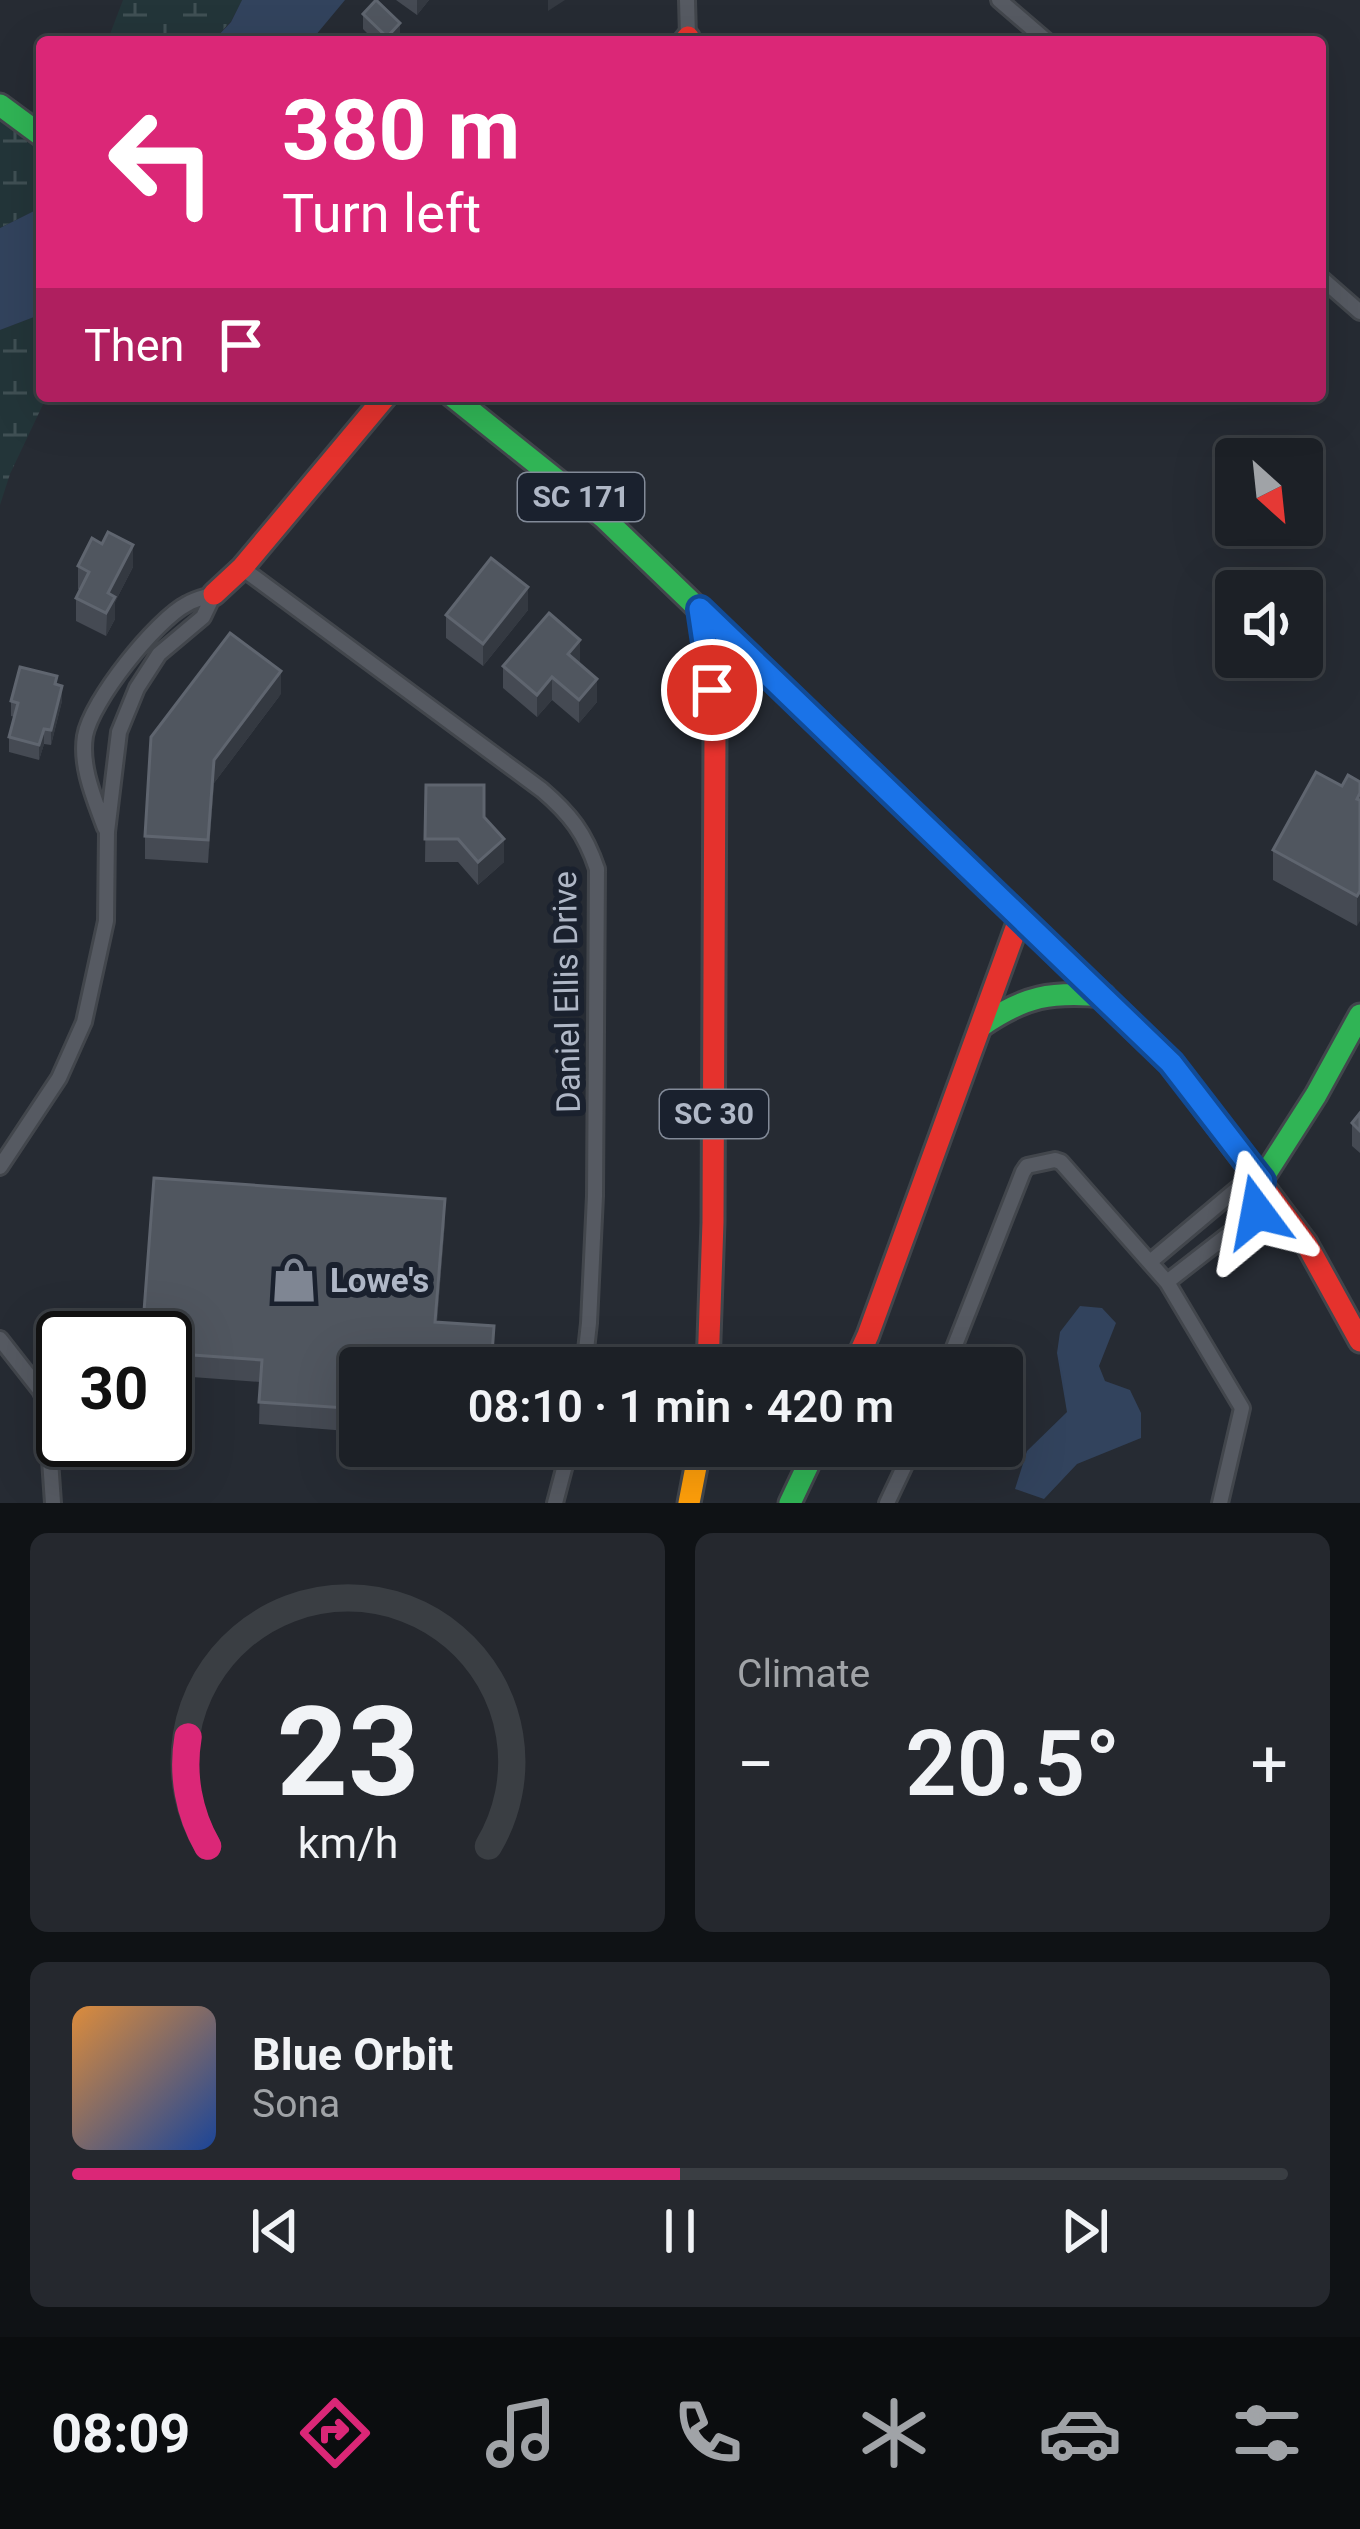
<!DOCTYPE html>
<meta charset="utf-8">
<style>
body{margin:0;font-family:Roboto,sans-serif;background:#25282e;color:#f1f3f6;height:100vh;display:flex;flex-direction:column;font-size:45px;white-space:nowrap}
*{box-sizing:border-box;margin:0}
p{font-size:39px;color:#a0a3a7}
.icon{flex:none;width:66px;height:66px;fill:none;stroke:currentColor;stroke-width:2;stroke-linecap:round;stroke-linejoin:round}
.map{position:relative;height:1503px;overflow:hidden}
.panel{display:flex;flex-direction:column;gap:30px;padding:30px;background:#0f1215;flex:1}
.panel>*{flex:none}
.top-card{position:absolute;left:36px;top:36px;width:1290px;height:366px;border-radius:12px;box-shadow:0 12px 48px #0002,0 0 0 3px #3a3e43;background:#db2777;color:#fff;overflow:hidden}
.needle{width:78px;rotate:153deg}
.buttons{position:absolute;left:1215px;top:438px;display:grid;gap:24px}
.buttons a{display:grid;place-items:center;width:108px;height:108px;border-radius:12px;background:#1c2026;box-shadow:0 12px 48px #0002,0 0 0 3px #3a3e43;font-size:60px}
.speed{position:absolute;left:36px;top:1311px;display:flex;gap:24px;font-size:60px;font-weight:700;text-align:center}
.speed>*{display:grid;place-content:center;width:156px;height:156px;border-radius:50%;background:#1c2026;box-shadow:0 12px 48px #0002,0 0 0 3px #3a3e43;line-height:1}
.speed .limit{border:6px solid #111;border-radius:18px;background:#fff;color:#111}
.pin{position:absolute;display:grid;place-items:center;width:102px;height:102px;color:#fff;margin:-51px;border:6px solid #fff;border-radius:50%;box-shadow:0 3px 12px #0007}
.me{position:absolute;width:132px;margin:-66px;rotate:347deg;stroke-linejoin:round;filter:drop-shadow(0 0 9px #0008)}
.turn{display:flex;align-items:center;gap:42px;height:252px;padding:0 48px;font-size:54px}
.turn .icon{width:156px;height:156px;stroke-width:2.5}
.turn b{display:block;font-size:84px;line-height:102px}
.then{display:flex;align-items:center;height:114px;padding:0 48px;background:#0003;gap:24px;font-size:45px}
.big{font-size:90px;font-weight:600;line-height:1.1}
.panel .tile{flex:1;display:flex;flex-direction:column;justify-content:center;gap:18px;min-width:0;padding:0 42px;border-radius:18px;background:#25282e}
.panel .dial{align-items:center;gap:0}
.dial svg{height:312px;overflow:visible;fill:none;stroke:#3a3e43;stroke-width:7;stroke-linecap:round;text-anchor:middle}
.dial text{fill:#f1f3f6;stroke:none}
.song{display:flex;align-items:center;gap:36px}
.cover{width:144px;height:144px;border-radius:18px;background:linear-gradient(135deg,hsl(30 70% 55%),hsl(220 70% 35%))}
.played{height:12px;border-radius:6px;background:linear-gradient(90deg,#db2777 50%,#3a3e43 50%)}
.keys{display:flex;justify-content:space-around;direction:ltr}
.heat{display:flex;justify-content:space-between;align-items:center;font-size:66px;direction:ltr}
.panel .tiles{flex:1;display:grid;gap:30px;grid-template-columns:1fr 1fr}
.tile:last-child{grid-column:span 2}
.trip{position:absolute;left:339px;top:1347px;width:684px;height:120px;border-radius:12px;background:#1c2026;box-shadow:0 12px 48px #0002,0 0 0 3px #3a3e43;font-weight:600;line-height:120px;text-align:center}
.dock{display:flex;height:192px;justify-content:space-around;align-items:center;background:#0b0d0f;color:#a0a3a7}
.dock .icon{width:84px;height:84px}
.dock .active{color:#db2777}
.dock b{font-size:54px;color:#f1f3f6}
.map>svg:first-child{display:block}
.wetland{fill:url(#wetland-marsh)}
.water{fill:#32435d}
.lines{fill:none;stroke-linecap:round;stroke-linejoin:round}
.street-casing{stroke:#42464c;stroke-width:20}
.fast-casing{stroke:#42464c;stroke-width:27}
.slow-casing{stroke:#42464c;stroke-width:27}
.jam-casing{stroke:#42464c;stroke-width:27}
.street{stroke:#565a62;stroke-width:14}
.fast{stroke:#30b455;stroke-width:21}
.slow{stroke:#ff9f0a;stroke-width:21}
.jam{stroke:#e5322d;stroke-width:21}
.wall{fill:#454a53}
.shaded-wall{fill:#343941}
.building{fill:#50565f;stroke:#5f656f;stroke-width:3}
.route-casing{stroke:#114b97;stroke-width:30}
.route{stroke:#1a73e8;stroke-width:21}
.labels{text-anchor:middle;stroke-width:12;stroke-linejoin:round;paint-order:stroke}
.shield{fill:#1a212e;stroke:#828a98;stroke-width:3}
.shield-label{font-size:30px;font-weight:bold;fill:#afb7c6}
.street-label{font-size:33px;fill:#afb7c6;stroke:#1a212e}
.poi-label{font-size:33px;font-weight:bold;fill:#afb7c6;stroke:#1a212e;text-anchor:start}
</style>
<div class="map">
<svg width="1360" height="1503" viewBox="0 0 1360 1503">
<defs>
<pattern id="wetland-marsh" width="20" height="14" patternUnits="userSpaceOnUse" patternTransform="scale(3)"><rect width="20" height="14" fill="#233539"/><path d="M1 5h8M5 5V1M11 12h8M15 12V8" fill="none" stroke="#405054"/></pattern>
</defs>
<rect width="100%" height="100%" fill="#262b33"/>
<path class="wetland" d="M123,0h119l-11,21 -19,21h-105z
M42,102v105l-42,21v-124l21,17z
M42,314v82h5l-37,78 -10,31v-175z"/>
<path class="water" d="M242,0h103l-35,42h-98l19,-20z
M42,207v107l-42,16v-102z
M1080,1306l22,2 14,15 -17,43 6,15 25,9 11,23v25l-64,26 -33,35 -29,-10 12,-38 40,-39 -10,-59 3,-21z"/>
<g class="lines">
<g class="street-casing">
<path id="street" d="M687,0l1,37
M999,0l49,42
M1320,277l40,35
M242,568l300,222c28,24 43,43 55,79l-2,327 -6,127 -5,45
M105,828c-10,-28 -25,-61 -20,-92 6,-35 71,-116 102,-132 8,-5 18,-7 27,-10
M0,1167l59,-89 25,-56 22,-101 1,-89 12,-100 18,-44 22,-34 44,-37 11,-23
M1150,1262l88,-74 23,-7 -4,31 -90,70
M0,1339l40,51 6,12 7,101
M946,1368l77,-196 4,-6 28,-6 6,2 106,120 75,126 -22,95
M555,1503l15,-57
M887,1503l27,-57"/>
</g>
<g class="fast-casing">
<path id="fast" d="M0,105l42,31
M452,396l151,121 568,546 22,30
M981,1026c44,-30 70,-35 123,-30
M1261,1181l55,-86 44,-80
M790,1503l27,-57"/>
</g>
<g class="slow-casing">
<path id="slow" d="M718,731l14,-37 34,-22
M689,1503l11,-57"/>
</g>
<g class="jam-casing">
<path id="jam" d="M684,42l4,-5
M214,594l28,-26 144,-172
M700,609l15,122 -2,491 -5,146
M1193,1093l113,150 54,98
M853,1368l15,-33 152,-418"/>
</g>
<use href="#street" class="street"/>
<use href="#fast" class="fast"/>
<use href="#slow" class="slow"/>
<use href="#jam" class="jam"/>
</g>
<path class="wall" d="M396,0h33l-12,15z
M363,14l37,25 -3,3h-21l-13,-13z
M78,566l55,1 -18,35v17l-9,17 -30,-15v-23l4,-8 -2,-1z
M528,610l-45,56 -37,-28v-23z
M580,663l17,39 -18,21 -27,-23 -15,17 -34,-29v-22z
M57,685l5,16 -11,44 -7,-1 -5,16 -30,-8v-15l6,-20 -4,-1v-15z
M281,694l-67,89 -6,80 -63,-4v-23z
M1360,782l-3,144 -84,-46v-30l69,-64z
M426,785l58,32 20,45 -26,23 -20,-23h-33z
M1360,1113v40l-8,-7v-23z
M445,1221l-8,101 57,27 -1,19h-133v64l-101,-8 1,-42 -95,-7v-37z"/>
<path class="shaded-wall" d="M417,0h12l-12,15z
M548,0h17l-17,11z
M400,23v16l-3,3h-10v-5z
M133,545v22l-18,35v17l-9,17 2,-43z
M528,587v23l-45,56v-22z
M580,640v23l-12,14v-23z
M281,671v23l-67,89 -6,80 6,-103z
M552,677v23l-15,17v-22z
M597,679v23l-18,21v-23z
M62,686v15l-11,44v-15z
M44,729v15l-5,16v-15z
M504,839v23l-26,23v-23z
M1360,891v30l-3,5v-30z
M445,1199v22l-10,124v-23z"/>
<path class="building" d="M376,0l24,23 -13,14 -24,-23z
M108,532l25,13 -25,48 7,4 -9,16 -30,-15 13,-26 -11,-6 14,-28 10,6z
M491,558l37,29 -45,57 -37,-29z
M549,613l31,27 -12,14 29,25 -18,21 -27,-23 -15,18 -34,-29z
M230,633l51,38 -67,89 -6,80 -63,-4 6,-99z
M20,667l37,9 -2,8 7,2 -11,44 -7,-1 -5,16 -30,-8 9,-34 -7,-2z
M1316,772l26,14 6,-11 12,7v11l-3,6 3,1v91l-3,5 -84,-46z
M426,785h58v32l20,22 -26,23 -20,-23h-33z
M1360,1113v18l-8,-8z
M154,1178l291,21 -10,123 59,4 -3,42h-131v41l-101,-7 3,-42 -97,-7v-15h-23z"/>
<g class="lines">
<g class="route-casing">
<path id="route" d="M712,690l-12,-81 471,454 91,118 -5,31"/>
</g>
<use href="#route" class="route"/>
</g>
<defs>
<g id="shop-bare" transform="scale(3.6)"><path d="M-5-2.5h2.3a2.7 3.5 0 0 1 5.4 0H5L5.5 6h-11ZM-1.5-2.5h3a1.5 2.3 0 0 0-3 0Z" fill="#7f8693" stroke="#1a212e" stroke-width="2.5" paint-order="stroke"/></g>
</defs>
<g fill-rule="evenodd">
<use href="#shop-bare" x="294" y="1280"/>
</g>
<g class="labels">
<g class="shield">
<rect x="518" y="473" width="126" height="48" rx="9"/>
<rect x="660" y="1090" width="108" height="48" rx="9"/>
</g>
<g class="shield-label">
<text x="581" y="507">SC 171</text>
<text x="714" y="1124">SC 30</text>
</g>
<g class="street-label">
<text transform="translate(566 992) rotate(-91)" y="12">Daniel Ellis Drive</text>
</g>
<g class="poi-label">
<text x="330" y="1292">Lowe's</text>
</g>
</g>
</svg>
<div class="buttons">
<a><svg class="needle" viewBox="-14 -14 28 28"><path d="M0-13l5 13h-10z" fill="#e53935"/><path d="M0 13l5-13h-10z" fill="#a0a3a7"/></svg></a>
<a><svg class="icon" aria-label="sound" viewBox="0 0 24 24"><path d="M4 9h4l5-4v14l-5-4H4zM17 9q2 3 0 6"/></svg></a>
</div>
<div class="speed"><div class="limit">30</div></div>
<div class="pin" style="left:712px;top:690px;background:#d93025"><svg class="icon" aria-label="arrive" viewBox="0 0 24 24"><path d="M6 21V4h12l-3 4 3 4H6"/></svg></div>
<svg class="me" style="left:1257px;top:1212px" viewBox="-20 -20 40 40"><path d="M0-17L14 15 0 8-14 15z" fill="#1a73e8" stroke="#fff" stroke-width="4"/></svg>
<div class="trip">08:10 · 1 min · 420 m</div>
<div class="top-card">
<div class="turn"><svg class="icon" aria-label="left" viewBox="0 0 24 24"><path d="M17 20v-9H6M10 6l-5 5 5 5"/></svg><div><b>380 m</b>Turn left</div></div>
<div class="then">Then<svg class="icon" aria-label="arrive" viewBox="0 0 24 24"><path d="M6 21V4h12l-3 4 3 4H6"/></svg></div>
</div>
</div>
<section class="panel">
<div class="tiles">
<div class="tile dial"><svg viewBox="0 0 100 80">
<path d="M14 69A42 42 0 1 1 86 69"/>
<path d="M14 69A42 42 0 0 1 9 41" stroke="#db2777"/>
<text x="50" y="56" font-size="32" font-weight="700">23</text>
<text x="50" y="72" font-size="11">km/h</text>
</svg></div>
<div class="tile"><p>Climate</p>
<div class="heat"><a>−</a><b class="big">20.5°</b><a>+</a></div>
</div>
<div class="tile">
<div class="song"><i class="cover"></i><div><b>Blue Orbit</b><p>Sona</p></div></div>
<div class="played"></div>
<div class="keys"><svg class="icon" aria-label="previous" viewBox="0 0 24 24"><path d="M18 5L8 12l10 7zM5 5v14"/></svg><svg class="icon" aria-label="pause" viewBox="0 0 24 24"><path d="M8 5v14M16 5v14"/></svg><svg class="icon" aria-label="next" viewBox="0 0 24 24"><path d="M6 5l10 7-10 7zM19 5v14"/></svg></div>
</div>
</div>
</section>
<nav class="dock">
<b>08:09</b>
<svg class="icon active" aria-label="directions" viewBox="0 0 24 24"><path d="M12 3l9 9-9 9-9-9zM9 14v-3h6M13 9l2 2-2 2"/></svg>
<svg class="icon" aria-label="music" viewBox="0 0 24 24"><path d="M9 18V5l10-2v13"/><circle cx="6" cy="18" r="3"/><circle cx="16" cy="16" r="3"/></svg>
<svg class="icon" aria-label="phone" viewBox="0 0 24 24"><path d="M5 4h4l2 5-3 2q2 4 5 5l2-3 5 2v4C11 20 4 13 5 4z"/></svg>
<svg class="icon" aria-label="climate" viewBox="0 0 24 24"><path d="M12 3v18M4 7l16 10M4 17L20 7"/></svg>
<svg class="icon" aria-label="car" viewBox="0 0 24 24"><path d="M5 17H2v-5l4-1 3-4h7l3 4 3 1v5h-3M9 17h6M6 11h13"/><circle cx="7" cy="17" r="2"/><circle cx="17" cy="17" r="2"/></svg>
<svg class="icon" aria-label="filters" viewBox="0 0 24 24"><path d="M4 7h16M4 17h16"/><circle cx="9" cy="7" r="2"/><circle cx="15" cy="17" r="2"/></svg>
</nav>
